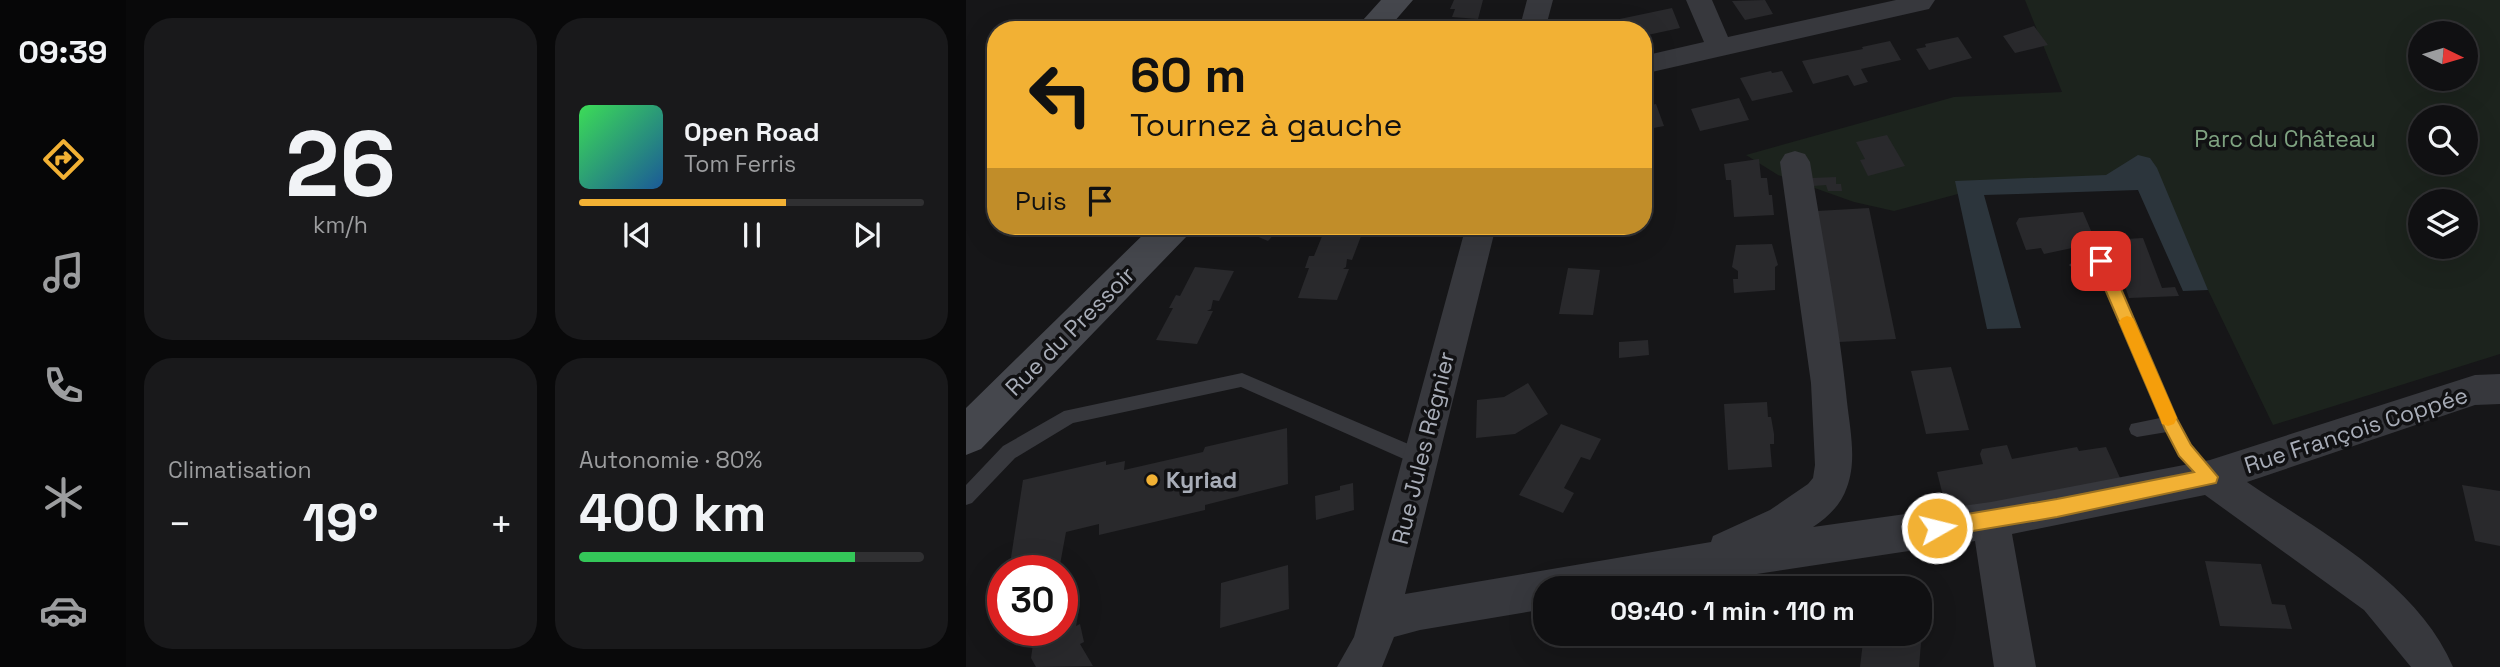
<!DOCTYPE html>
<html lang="fr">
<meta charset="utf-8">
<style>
body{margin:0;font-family:"Space Grotesk",sans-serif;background:#19191b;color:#f1f3f6;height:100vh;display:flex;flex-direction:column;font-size:26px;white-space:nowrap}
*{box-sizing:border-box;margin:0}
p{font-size:23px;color:#9c9d9f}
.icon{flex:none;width:38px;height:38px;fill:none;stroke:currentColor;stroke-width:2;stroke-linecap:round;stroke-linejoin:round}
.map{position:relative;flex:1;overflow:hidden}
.sheet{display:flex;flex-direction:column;gap:18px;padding:18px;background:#09090a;width:840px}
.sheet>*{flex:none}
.top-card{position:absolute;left:21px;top:21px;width:665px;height:214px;border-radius:28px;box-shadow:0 7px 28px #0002,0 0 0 2px #303032;background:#f2b134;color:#111;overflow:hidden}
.needle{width:46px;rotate:95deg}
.tools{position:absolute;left:1442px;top:21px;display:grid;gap:14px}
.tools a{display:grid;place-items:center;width:70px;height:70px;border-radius:50%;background:#101012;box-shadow:0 7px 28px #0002,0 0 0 2px #303032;font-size:35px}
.speed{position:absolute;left:21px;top:555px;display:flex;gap:14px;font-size:35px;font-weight:700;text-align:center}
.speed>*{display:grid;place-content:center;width:91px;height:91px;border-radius:50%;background:#101012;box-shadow:0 7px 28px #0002,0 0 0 2px #303032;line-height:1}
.speed .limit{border:10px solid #d22;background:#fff;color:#111}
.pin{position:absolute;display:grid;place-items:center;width:60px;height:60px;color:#fff;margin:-30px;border-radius:14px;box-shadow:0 4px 10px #0006}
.me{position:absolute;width:77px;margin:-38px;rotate:82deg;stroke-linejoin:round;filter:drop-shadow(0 0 5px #0008)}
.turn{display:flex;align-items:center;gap:24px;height:147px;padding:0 28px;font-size:32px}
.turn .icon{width:91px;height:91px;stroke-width:2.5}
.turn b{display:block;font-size:49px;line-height:60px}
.then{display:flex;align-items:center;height:66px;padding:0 28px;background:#0003;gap:14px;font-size:26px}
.big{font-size:52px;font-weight:800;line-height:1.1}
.sheet .card{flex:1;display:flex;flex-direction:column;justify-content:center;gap:10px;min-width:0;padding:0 24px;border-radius:28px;background:#19191b}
.sheet .dial{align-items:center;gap:0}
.dial b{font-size:91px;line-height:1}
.song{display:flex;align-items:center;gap:21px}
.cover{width:84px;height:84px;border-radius:10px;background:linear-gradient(135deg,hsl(130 70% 55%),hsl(210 70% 35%))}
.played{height:7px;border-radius:4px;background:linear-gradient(90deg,#f2b134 60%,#303032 60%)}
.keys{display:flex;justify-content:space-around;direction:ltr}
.heat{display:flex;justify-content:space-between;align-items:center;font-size:38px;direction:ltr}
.charge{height:10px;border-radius:5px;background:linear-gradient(90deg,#34c759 80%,#303032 0)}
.sheet .tiles{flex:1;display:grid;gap:18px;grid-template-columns:repeat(2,1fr)}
.trip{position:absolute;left:567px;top:576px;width:399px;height:70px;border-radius:28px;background:#101012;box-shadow:0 7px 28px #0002,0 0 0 2px #303032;font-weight:800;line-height:70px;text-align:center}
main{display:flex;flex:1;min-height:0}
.menu{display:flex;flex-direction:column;width:126px;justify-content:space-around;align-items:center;background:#060607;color:#9c9d9f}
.menu .icon{width:49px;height:49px}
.menu .selected{color:#f2b134}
.menu b{font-size:32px;color:#f1f3f6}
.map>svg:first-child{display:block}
.green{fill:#1c231d;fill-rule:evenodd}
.water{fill:#2c353c}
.building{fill:#29292c}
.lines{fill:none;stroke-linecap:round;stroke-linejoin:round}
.lane{fill:#37383d;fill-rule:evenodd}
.street{fill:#37383d;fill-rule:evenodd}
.secondary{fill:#45474d;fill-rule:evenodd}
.route{fill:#f2b134;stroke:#9d7322;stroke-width:2}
.slow{fill:#f59e0b}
.poi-dot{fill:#f2b134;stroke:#111113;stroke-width:2.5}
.labels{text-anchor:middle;stroke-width:7;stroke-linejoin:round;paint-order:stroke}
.park-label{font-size:23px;fill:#7fa381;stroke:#111113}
.street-label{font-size:23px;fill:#a8adb8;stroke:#111113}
.poi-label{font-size:23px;font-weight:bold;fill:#a8adb8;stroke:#111113;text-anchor:start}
</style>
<main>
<nav class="menu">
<b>09:39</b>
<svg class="icon selected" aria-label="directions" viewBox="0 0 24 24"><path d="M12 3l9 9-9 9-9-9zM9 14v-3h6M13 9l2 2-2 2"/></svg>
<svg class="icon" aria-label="music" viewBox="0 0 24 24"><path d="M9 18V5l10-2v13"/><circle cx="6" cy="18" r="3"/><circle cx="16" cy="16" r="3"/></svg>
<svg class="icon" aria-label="phone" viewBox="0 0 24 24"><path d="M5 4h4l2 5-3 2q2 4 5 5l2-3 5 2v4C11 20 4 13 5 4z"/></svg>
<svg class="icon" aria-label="climate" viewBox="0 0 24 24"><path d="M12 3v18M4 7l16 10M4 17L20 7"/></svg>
<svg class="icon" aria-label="car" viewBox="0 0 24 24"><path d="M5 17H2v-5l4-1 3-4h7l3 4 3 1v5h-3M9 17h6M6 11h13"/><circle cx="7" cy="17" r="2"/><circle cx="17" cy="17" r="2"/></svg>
</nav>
<section class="sheet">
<div class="tiles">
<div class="card dial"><b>26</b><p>km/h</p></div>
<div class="card">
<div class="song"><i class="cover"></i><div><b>Open Road</b><p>Tom Ferris</p></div></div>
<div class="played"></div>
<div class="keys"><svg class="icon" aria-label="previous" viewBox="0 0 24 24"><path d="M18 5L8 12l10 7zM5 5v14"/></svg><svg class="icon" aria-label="pause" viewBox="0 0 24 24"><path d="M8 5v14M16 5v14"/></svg><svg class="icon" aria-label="next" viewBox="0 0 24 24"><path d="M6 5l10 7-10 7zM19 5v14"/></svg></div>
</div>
<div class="card"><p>Climatisation</p>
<div class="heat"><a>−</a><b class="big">19°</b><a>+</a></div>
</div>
<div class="card"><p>Autonomie · 80%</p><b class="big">400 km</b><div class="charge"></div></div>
</div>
</section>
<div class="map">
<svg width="1534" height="667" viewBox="0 0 1534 667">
<rect width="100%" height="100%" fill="#161618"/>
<path class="green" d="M1059,0h475v354l-227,71 -116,-241 -184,6 -79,21 -40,-9 -76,-27 -32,-20 208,-58 108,-5zM1454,33h46v46h-46zM1454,117h46v46h-46zM1454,201h46v46h-46z"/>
<path class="water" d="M1172,155l12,3 7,10 51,122 -25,1 -45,-101 -154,5 37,133 -34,1 -32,-148 151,-6z"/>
<path class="building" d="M488,0h29l-5,19 -26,-2 3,-8h-5z
M799,0l8,14 -28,6 -13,-19z
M706,8l8,20 -37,8v-6h-41l16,-5 -3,-5z
M1068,26l14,19 -33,8 -12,-17z
M992,37l14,21 -43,12 -13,-21 10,-2 -1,-3z
M924,41l11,19 -40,9 7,13 -14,4 -6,-11 -35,9 -11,-23 61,-12 -1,-2z
M805,71l1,2 10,-2 11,21 -41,9 -12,-23z
M773,98l10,22 -49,11 -9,-22z
M690,104l8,22 -21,4v-23z
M921,135l18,31 -37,10 -8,-16 5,-1 -9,-17z
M793,159l2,19h6l2,17h3l2,20 -40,2 -3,-37h-5l-2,-16z
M870,177v7h5l1,7h-14l-2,-6 -13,1 -1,-8z
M903,208l27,131 -57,3 -22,-131z
M1117,212l9,21h5l3,9 -56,12 -3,-6 -15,2 -10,-27 3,-5z
M273,226h43l-14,15 -31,-13z
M359,229l38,2 -11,29 -5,-1 -1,8 -3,2h6l-12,31 -39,-2 11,-30h-4l4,-12h5z
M1177,238l19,50 13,-1 4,9 -50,2 -20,-58z
M806,244l6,21 -3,2v23l-41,3 -1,-14h5v-8l-6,-4 4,-22z
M229,267l39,4 -15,30 -6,-1 -2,9 -4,2h6l-16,33 -41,-4 17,-32h-4l7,-13 4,1z
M602,268l32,2 -7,45 -34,-1z
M682,340l1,15 -30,3v-16z
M985,367l18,63 -43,4 -15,-63z
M562,383l20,31 -33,20 -39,4 1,-38 27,-3z
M801,402l1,15h3l3,17v10h-4l2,23 -44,3 -4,-66z
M595,424l40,15 -11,21 -9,-3 -17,31 10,5 -11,20 -44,-18z
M321,428l1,56 -83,21v5l-106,25v-11l-33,8 -7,38h-29l2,-10 -22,4 13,-84 83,-19v4l19,-4 -1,9 79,-18 2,-5z
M1041,445l5,14 65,-12 2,4 27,-4 15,33 -174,32 -10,-40 46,-8 -3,-10 2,-5z
M387,483l1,27 -38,10 -1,-24 25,-6v-4z
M1496,485l38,6v55l-25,-5z
M1239,561l56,3 11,40 13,1 7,24 -72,-3z
M322,565l1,44 -69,19 1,-45z
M114,604l-4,22 4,-2 4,18 -4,2 13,22 -57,1 -5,-9 4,-28h27v-22z
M898,634l57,9 -2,24h-59z"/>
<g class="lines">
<path class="lane" d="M1135,255l7,6 69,159 14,24 28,33 -3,6 -6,2c-20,-8 -34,-35 -43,-53l-30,5 -6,-3 -2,-5 2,-5 29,-6 -64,-150 -20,3 -7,-6 7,-6z
M276,373l185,79 3,6 -3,6 -6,2 -6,-2 -174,-77 -168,36 -58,35 -43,45 -6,2v-20l37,-39 61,-35z"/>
<path class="street" d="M561,0h26l-8,30h-26z
M720,0h26l16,37 168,-37h39l-6,9 -9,2 -277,63v-18l61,-14z
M829,151l10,3 5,8c13,80 29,159 37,240 3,27 10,59 0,85 -6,18 -19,30 -34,40l178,-25 219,-42 265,-85 25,-1v30l-25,1 -228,77c73,50 170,100 206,185h-42l-47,-57 -159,-115 -193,39 24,133h-42l-19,-126 -311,47h-119v21l-125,21 -26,7 -12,30h-45l17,-30 112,-411h30l-91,368 306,-52 2,-6 57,-26 38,-26 5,-6 2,-13 -4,-82 -31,-221 5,-8z"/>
<path class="secondary" d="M415,0h32l-26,30h-33z
M186,226h40l-5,10 -206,213 -15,6v-47z"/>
</g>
<path class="route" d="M1135,255l8,6 68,158 14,26 27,32 -2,6 -159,34 -120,20 -6,-3 -3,-6 3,-6 6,-3 120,-20 137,-27 -15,-16 -14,-27 -72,-168z"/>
<path class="slow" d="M1161,316l6,2 2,4 42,96 -3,6 -6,2 -6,-2 -2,-6 -41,-96 3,-4z"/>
<circle class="poi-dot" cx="186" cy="480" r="7"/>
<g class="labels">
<g class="park-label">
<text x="1319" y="147">Parc du Château</text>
</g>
<g class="street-label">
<text transform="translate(104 331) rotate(-45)" y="8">Rue du Pressoir</text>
<text transform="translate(1390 430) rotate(-18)" y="8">Rue François Coppée</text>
<text transform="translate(457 448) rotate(-76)" y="8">Rue Jules Régnier</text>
</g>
<g class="poi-label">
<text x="200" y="488">Kyriad</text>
</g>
</g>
</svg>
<div class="tools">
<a><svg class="needle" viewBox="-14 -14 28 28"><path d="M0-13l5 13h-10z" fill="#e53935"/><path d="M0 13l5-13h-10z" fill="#9c9d9f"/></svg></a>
<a><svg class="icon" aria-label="search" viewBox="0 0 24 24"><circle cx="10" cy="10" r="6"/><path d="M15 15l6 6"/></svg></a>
<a><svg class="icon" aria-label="layers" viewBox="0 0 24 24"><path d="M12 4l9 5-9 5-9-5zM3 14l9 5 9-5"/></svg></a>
</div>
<div class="speed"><div class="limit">30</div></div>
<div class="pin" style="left:1135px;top:261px;background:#d93025"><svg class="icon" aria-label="arrive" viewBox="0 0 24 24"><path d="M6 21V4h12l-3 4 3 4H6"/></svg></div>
<svg class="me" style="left:971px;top:528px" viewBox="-20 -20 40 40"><circle r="17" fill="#f2b134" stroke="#fff" stroke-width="3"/><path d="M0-11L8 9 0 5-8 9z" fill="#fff"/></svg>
<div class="trip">09:40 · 1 min · 110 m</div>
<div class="top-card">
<div class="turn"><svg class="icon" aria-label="left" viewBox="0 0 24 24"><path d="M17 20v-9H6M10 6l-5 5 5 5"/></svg><div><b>60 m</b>Tournez à gauche</div></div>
<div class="then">Puis<svg class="icon" aria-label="arrive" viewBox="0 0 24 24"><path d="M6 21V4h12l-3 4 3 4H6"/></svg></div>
</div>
</div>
</main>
